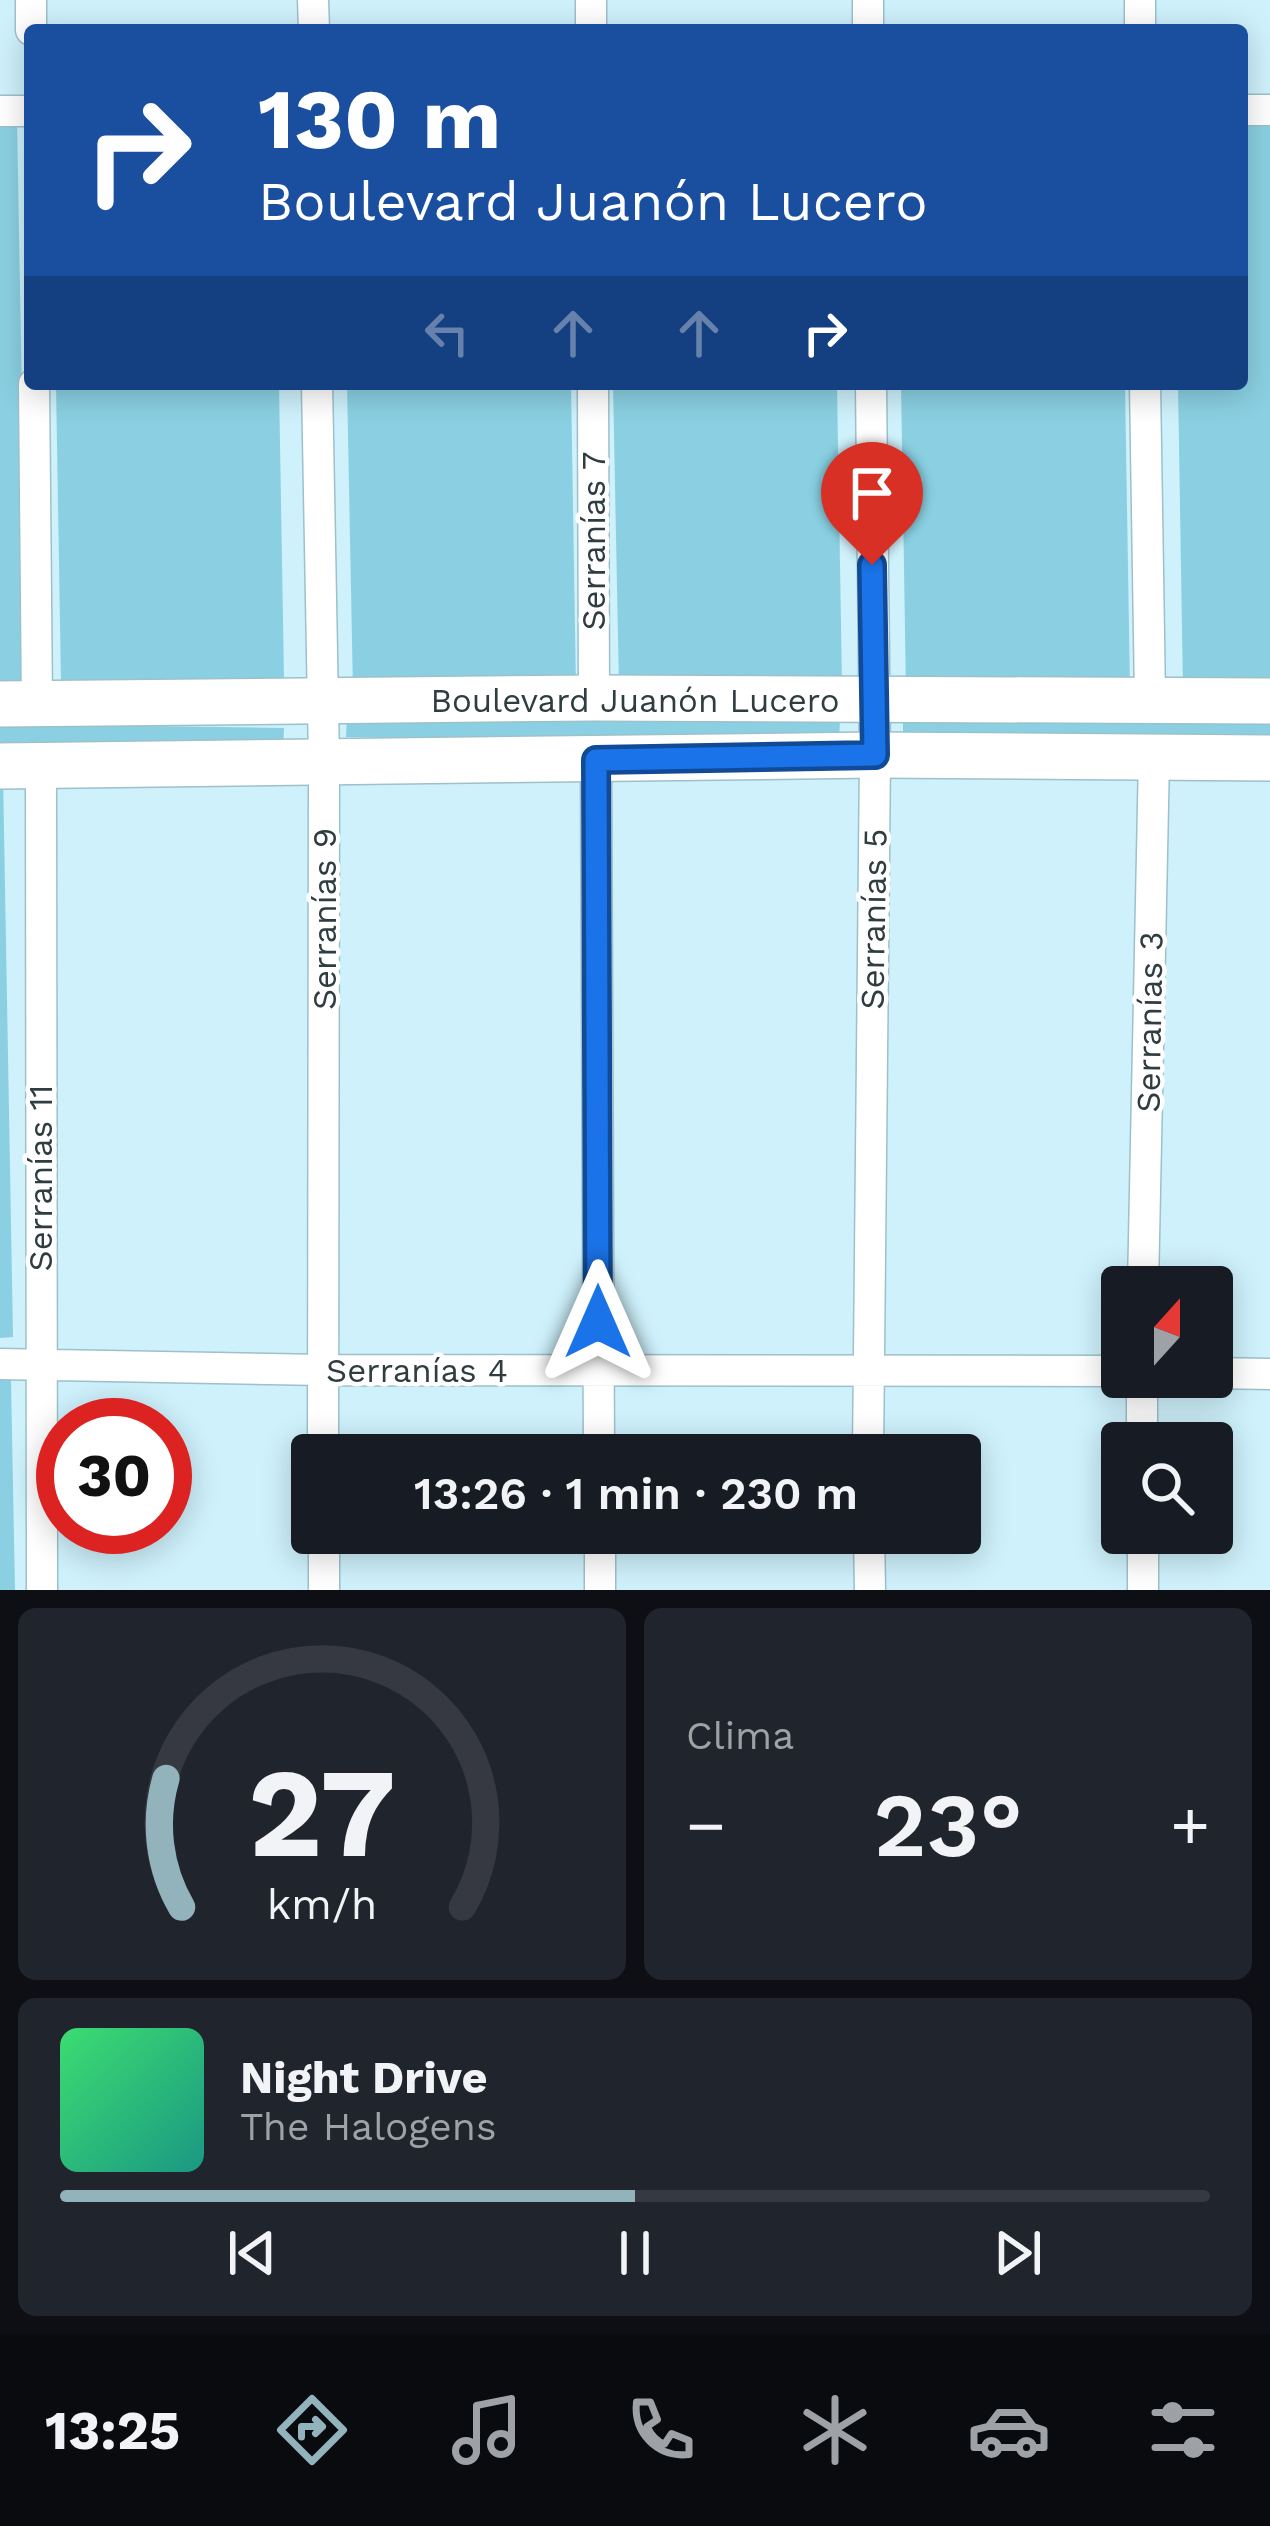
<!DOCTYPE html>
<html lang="es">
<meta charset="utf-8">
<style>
body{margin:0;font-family:"Work Sans",sans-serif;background:#20242c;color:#f1f3f6;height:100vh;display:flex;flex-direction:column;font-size:45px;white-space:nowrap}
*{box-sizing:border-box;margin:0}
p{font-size:39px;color:#9ea1a6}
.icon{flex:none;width:66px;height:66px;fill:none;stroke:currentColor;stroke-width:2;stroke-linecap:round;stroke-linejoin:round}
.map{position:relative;height:1590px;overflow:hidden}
.side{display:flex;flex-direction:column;gap:18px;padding:18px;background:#0d0f14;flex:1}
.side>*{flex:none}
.banner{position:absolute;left:24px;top:24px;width:1224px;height:366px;border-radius:12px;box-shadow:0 6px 30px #0003;background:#1a4fa0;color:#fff;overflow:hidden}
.needle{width:78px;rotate:21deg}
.buttons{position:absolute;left:1101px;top:1266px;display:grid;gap:24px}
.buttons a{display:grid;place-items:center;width:132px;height:132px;border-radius:12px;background:#171b24;box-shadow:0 6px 30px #0003;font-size:60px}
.speed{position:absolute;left:36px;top:1398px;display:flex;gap:24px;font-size:60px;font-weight:700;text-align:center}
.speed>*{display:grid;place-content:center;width:156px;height:156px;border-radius:50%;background:#171b24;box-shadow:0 6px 30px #0003;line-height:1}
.speed .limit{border:18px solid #d22;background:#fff;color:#111}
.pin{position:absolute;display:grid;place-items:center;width:102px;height:102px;color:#fff;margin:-123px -51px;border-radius:50% 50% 50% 0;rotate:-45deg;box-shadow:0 0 12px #0007}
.pin .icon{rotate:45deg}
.me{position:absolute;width:132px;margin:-66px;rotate:0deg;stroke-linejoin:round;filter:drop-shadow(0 0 9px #0008)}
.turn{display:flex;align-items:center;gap:42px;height:252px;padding:0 36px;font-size:54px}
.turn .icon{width:156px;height:156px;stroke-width:2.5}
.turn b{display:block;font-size:84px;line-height:102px}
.lanes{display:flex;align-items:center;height:114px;padding:0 36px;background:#0003;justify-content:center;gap:60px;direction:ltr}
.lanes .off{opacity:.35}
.big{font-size:90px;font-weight:600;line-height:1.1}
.side .card{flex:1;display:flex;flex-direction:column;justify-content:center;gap:18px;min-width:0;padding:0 42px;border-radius:18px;background:#20242c}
.side .dial{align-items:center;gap:0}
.dial svg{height:312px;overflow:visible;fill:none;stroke:#363941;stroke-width:7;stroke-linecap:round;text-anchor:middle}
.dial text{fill:#f1f3f6;stroke:none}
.song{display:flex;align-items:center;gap:36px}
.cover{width:144px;height:144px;border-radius:18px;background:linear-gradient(135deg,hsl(140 70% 55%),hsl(170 70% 35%))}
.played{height:12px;border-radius:6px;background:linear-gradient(90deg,#92b3bb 50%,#363941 50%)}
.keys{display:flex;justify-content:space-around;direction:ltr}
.heat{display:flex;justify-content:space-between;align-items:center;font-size:66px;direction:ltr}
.side .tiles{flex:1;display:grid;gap:18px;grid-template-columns:1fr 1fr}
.card:last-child{grid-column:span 2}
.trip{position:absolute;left:291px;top:1434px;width:690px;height:120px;border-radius:12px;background:#171b24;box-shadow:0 6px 30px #0003;font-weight:600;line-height:120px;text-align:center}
.dock{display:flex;height:192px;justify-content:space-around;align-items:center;background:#090b0e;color:#9ea1a6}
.dock .icon{width:84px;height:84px}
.dock .active{color:#92b3bb}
.dock b{font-size:54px;color:#f1f3f6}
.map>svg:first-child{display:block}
.green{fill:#8ad0e2}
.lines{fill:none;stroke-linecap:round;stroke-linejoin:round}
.minor-casing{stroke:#9dc0c9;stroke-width:33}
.secondary-casing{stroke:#9dc0c9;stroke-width:48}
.minor{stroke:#fff;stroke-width:30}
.secondary{stroke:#fff;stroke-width:45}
.route-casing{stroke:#114b97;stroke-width:30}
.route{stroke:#1a73e8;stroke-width:21}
.labels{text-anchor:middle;stroke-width:9;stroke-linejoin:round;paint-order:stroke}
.street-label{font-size:33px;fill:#2f3d41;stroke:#fff}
</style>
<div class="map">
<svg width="1270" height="1590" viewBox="0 0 1270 1590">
<rect width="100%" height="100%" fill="#cef1fb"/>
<path class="green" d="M0,118h17l10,564h-27z
M1270,124v565l-87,1 -5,-306h64v-259z
M56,384h223l5,296 -223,3z
M347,384h224l5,305 -223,3z
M613,384h224l5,301 -223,3z
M901,384h224l5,306 -224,2z
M347,715l493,5 -1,22 -493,-5z
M903,715l367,4v22l-367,-4z
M0,724l284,4 -1,21 -283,-3z
M0,774h3l10,563 -13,1z
M0,1380h11l4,210h-15z"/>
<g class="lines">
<g class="minor-casing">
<path id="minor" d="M31,0v30
M313,0l1,30
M591,0v30
M868,0v30
M1140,0v30
M1242,110h28
M0,111h30
M34,384l3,320
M317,384l7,377 -1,694
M593,384l1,314
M1145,384l5,314
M596,760l3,695
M41,767l1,823
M1143,1287l11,-530
M0,1364l323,6 799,1
M1212,1373l58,1
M1142,1377v66
M868,1455l7,-700 -4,-371
M324,1533v57
M600,1533v57
M869,1533l1,57
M1143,1533v57"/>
</g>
<g class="secondary-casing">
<path id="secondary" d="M0,704l594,-6 676,3
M0,766l875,-11 395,3"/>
</g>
<use href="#minor" class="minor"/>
<use href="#secondary" class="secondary"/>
</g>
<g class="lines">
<g class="route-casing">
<path id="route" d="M598,1322l-2,-562 279,-5 -3,-190"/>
</g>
<use href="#route" class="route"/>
</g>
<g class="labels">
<g class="street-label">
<text transform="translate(593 541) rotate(-90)" y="12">Serranías 7</text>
<text x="635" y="712">Boulevard Juanón Lucero</text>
<text transform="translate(324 919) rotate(-90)" y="12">Serranías 9</text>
<text transform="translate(873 919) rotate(-89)" y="12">Serranías 5</text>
<text transform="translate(1149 1022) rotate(-89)" y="12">Serranías 3</text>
<text transform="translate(40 1178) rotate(-90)" y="12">Serranías 11</text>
<text x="417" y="1382">Serranías 4</text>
</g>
</g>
</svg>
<div class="buttons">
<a><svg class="needle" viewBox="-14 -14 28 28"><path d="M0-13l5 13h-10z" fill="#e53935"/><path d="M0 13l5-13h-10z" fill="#9ea1a6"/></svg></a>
<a><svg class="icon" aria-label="search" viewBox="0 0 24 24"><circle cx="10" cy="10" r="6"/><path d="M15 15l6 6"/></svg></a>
</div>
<div class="speed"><div class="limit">30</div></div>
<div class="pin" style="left:872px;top:565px;background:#d93025"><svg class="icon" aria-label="arrive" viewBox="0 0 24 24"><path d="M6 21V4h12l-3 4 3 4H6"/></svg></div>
<svg class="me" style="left:598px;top:1322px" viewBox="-20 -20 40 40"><path d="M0-17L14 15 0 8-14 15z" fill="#1a73e8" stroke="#fff" stroke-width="4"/></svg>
<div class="trip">13:26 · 1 min · 230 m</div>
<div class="banner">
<div class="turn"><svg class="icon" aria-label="right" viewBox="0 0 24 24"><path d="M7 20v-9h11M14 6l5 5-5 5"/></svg><div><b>130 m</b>Boulevard Juanón Lucero</div></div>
<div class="lanes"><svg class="icon off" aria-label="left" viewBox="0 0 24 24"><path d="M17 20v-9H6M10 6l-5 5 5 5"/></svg><svg class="icon off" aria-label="ahead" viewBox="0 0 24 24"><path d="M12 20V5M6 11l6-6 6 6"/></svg><svg class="icon off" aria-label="ahead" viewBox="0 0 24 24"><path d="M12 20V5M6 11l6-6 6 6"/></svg><svg class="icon" aria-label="right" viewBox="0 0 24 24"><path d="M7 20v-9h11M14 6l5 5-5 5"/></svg></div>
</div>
</div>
<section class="side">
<div class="tiles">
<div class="card dial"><svg viewBox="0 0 100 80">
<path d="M14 69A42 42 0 1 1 86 69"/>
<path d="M14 69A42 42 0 0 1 10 36" stroke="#92b3bb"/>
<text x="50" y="56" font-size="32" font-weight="700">27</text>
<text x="50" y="72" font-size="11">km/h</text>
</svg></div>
<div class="card"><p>Clima</p>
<div class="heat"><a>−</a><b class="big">23°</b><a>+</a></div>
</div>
<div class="card">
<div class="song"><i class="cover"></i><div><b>Night Drive</b><p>The Halogens</p></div></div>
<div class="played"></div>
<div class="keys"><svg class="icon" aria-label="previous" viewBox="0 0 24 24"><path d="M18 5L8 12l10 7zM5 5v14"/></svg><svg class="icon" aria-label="pause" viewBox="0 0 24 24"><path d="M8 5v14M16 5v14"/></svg><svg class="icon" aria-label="next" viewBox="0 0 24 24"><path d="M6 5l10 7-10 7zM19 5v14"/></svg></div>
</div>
</div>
</section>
<nav class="dock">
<b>13:25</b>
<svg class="icon active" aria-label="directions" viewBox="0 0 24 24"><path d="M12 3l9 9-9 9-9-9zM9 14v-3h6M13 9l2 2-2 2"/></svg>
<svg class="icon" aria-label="music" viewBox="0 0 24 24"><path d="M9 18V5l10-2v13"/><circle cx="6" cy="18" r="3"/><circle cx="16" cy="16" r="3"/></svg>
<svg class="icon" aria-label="phone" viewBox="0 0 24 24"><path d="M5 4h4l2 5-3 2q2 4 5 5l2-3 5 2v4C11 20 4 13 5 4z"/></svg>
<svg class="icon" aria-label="climate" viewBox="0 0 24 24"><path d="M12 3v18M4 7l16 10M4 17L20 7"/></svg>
<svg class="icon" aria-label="car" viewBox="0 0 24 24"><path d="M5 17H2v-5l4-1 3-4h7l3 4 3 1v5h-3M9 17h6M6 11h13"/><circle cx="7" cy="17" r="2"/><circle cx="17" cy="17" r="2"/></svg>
<svg class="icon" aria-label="filters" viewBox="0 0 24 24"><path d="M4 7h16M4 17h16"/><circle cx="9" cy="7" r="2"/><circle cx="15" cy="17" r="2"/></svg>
</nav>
